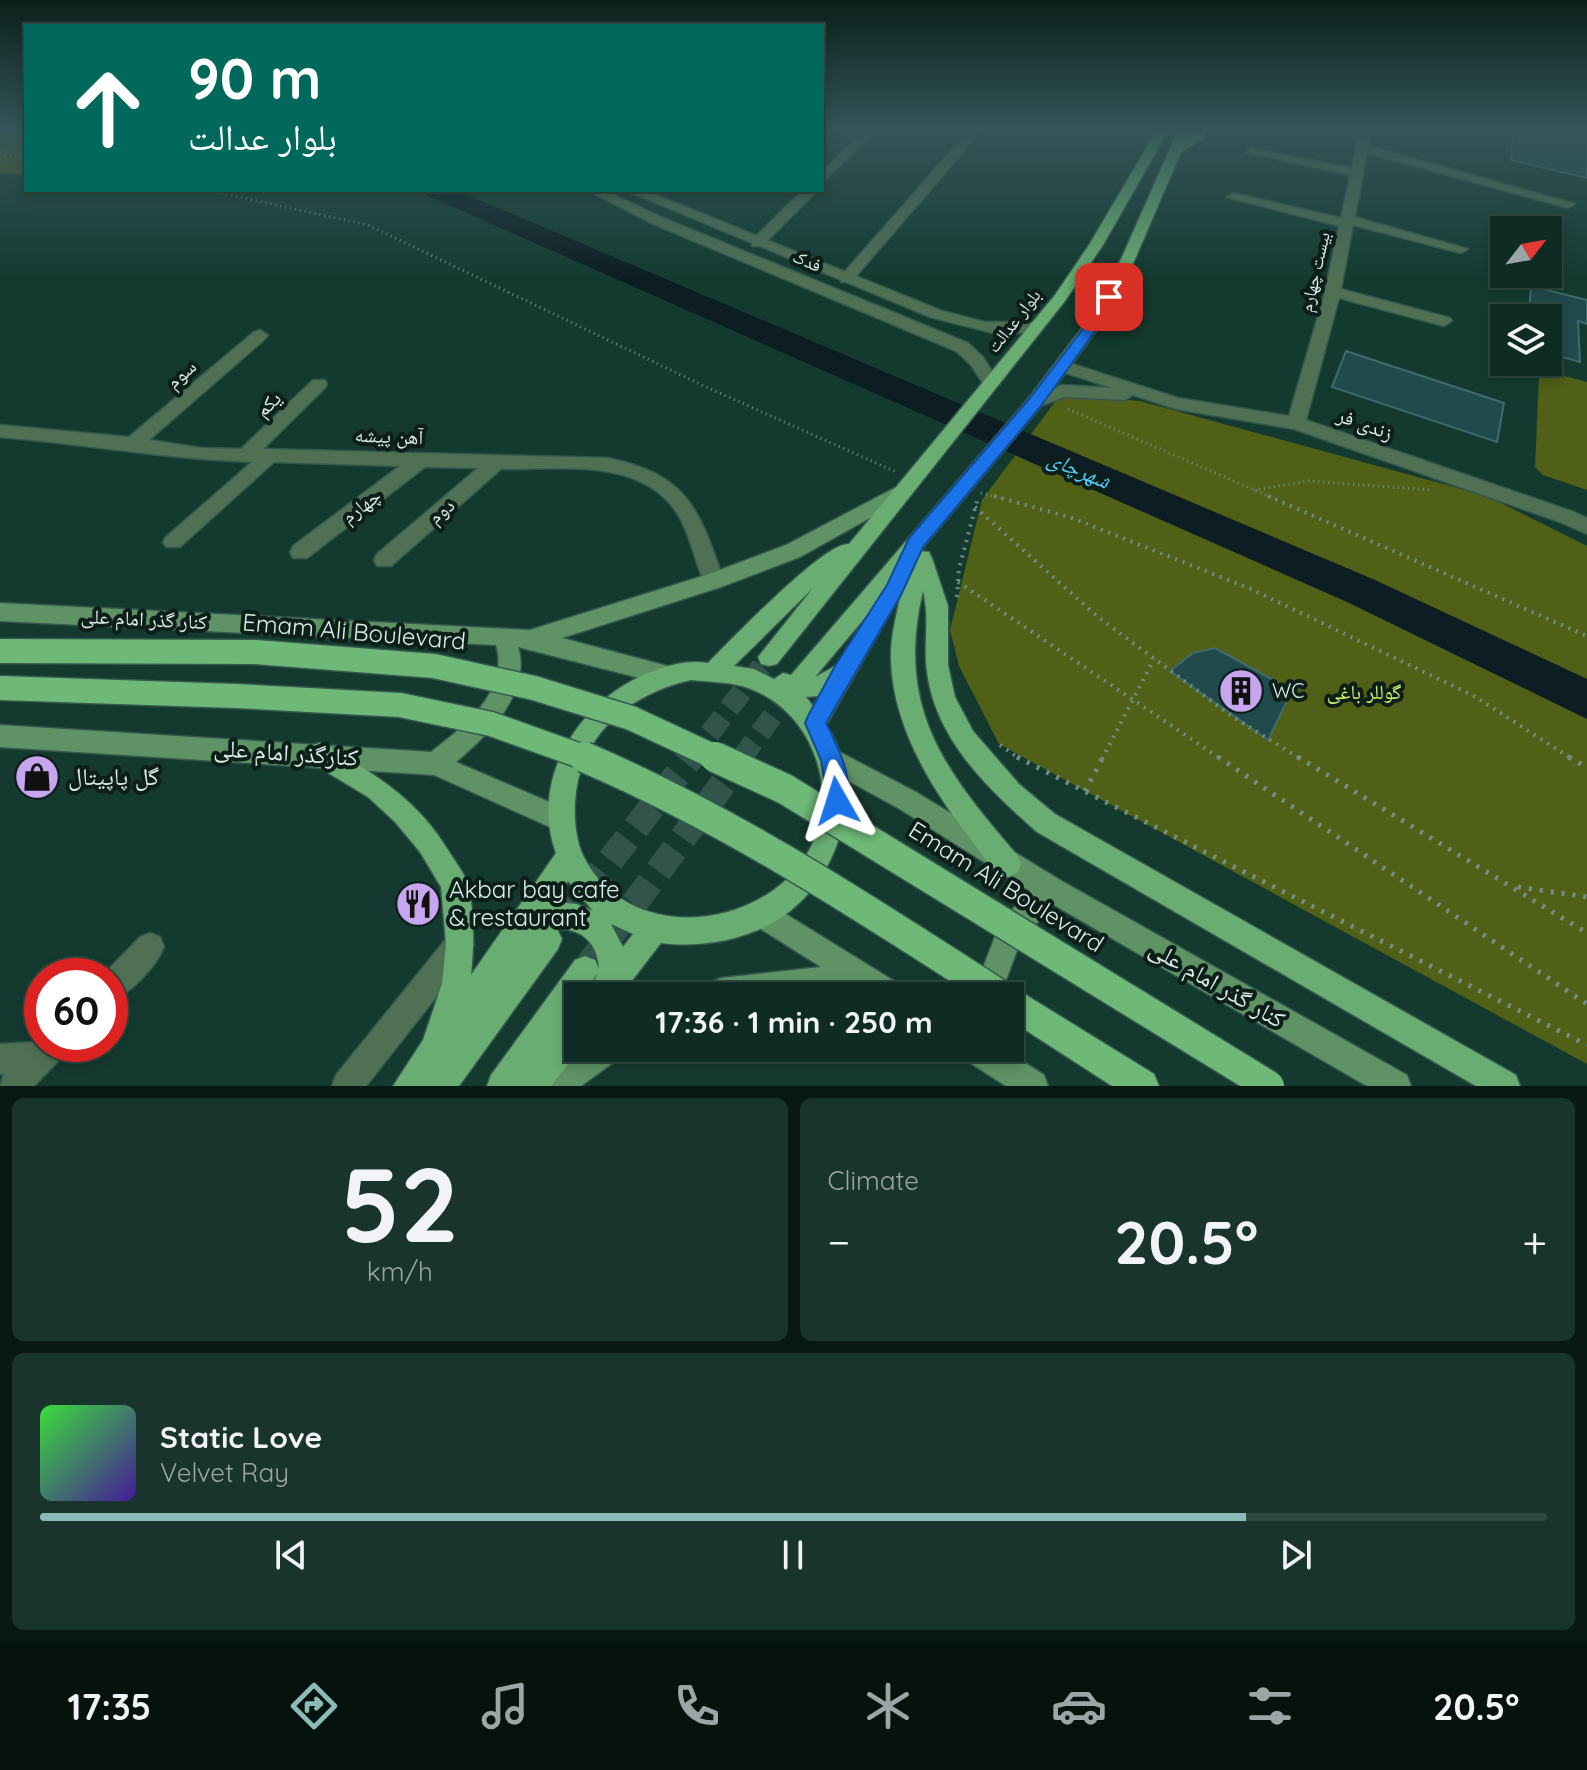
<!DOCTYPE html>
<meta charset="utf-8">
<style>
body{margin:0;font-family:Quicksand,"Noto Naskh Arabic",sans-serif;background:#18342c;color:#f1f3f6;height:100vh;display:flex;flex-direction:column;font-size:30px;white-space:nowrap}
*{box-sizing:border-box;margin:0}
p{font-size:26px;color:#9ba7a6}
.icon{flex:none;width:44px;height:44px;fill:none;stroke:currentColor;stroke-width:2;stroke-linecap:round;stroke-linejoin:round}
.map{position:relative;height:1086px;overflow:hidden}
.panel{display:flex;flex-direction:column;gap:12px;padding:12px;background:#081814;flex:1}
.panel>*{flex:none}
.top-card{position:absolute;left:24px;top:24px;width:800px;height:168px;border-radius:0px;box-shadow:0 4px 12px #0003,0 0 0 2px #2f4841;background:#00695c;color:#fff;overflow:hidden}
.needle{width:52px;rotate:59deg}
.tools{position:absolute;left:1490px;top:216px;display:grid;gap:16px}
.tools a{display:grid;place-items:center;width:72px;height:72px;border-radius:0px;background:#0f2c24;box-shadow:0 4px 12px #0003,0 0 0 2px #2f4841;font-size:40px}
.speed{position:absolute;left:24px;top:958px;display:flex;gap:16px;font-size:40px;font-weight:700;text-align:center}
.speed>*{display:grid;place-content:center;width:104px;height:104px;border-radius:50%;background:#0f2c24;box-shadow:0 4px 12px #0003,0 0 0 2px #2f4841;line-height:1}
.speed .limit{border:12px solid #d22;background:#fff;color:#111}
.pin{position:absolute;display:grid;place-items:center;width:68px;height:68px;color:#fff;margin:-34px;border-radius:16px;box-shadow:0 4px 12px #0006}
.me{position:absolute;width:88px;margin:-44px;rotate:354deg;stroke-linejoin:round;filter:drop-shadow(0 0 6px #0008)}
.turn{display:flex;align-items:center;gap:28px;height:168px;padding:0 32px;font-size:36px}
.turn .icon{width:104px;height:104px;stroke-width:2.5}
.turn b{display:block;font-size:56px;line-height:68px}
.big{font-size:60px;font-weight:700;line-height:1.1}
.panel .widget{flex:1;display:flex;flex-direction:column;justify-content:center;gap:12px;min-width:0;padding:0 28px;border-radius:12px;background:#18342c}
.panel .dial{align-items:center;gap:0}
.dial b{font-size:104px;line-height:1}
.song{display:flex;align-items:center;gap:24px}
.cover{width:96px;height:96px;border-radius:12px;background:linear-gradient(135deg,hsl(120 70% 55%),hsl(260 70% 35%))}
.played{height:8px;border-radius:4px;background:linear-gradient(90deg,#8bbbb9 80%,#2f4841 80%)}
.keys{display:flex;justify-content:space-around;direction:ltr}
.heat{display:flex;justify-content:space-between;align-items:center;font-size:44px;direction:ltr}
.panel .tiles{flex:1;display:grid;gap:12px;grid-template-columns:1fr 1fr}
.widget:last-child{grid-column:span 2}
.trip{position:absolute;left:564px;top:982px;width:460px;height:80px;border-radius:0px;background:#0f2c24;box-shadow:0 4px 12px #0003,0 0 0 2px #2f4841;font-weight:700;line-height:80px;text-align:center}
.dock{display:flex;height:128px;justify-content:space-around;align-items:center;background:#06120e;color:#9ba7a6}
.dock .icon{width:56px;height:56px}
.dock .current{color:#8bbbb9}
.dock b{font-size:36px;color:#f1f3f6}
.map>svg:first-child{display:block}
.green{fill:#506017}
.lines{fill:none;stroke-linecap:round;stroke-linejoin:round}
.river{fill:#0c1d23;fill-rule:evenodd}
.building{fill:#204a4c;stroke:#406a6d;stroke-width:2}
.primary-tunnel-far1{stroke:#32554b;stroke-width:21;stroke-dasharray:21 11;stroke-linecap:butt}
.primary-tunnel{stroke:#32554b;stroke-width:27;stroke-dasharray:27 14;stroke-linecap:butt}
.minor-casing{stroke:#34574d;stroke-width:3}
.tertiary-casing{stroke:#34574d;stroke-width:3}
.secondary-casing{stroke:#34574d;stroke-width:3}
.primary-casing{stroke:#34574d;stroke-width:3}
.trunk-casing{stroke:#34574d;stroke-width:3}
.path-far2{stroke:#728f86;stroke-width:3;stroke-dasharray:1 4;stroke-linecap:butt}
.path-far1{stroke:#728f86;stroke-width:4;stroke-dasharray:2 6;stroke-linecap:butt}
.path{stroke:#728f86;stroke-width:5;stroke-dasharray:3 8;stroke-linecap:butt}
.minor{fill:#507054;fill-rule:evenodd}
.tertiary{fill:#507054;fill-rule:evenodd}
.secondary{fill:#5f9365;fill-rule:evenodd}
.primary{fill:#69ad72;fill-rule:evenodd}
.trunk{fill:#6eb978;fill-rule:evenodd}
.trunk-bridge-far1-casing{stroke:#34574d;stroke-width:27;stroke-linecap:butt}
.trunk-bridge-casing{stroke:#34574d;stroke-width:33;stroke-linecap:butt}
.trunk-bridge-far1{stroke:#6eb978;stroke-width:24}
.trunk-bridge{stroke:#6eb978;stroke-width:30}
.route{fill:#1a73e8;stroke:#114b97;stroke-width:2}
.labels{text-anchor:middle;stroke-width:8;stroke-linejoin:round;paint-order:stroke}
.far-street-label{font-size:18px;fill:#d9ede6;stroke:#0e1e19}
.street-label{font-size:20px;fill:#d9ede6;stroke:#0e1e19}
.poi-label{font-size:20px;fill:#d9ede6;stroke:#0e1e19;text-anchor:start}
.park-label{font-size:20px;fill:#d3f371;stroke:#0e1e19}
.water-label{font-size:22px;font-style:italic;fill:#4fcffd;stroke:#0e1e19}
.near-street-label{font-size:24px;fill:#d9ede6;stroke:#0e1e19}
.near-poi-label{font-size:24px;fill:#d9ede6;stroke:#0e1e19;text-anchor:start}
</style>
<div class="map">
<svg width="1587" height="1086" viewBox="0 0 1587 1086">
<rect width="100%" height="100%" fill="#143a30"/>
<path class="green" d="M0,128h26v47l-26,-2z
M1545,371l42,11v108l-44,-15 -8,-8 4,-91z
M1074,395l66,6 347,95 100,50v518l-588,-320 -40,-78 -9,-36 32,-130 75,-101z"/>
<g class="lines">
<path class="river" d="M422,190h34l919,390 212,99v40l-240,-117 -921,-407z"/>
</g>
<path class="building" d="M1514,128h73v50l-76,-18z
M1531,286l56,14v24l-9,-3 2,41 -32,-9v-36l-19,-5z
M1346,351l158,52 -7,39 -165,-55z
M1215,648l62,34 10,19 -19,39 -98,-69 23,-18z"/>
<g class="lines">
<path class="primary-tunnel-far1" d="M690,759l79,-102
M741,759l53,-72"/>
<path class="primary-tunnel" d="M560,925l131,-168
M585,970l158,-213"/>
<g class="minor-casing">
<path id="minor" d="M866,128h13l-57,55v-11z
M971,128h13l-133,154h-10v-6z
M1360,128h12l-3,18 206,58 -7,4 -201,-55 -12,64 113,32 -7,4 -108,-28 -12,64 109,29 2,3 -8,5 -105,-28 -33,122 268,92 13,6v16l-27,-12 -266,-93 -118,-20 -43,-14 -8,5 -61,-3 -29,11 -9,-6 3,-4 33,-13 50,3 -55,-18 -2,-4 8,-5 115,37 111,18 36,-124 14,-66 -113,-29 7,-4 108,25 9,-43 -105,-23 6,-4 101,20z
M803,190h15l-56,56h-10v-6z
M260,330l8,5 -2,3 -117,102 53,8 39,1 72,-69h12l2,4 -2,4 -62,61 344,9c81,16 92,51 117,123l-3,6 -7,2 -7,-2c-12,-22 -15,-47 -27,-69 -35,-62 -119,-48 -179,-49l-110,97h-14l-3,-6 3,-6 101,-86 -53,-1 -118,91h-14l-3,-6 3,-6 107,-80 -126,-4 -94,85h-14l-3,-5 3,-5 86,-75c-86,-3 -167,-18 -252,-25v-12l129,12 125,-105z
M150,933l10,4 4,10c-8,20 -34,47 -54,55v-26h-8l38,-39z
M42,1036v8h28l-5,10 -31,32h-34l4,-12h-4v-30l36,-2z"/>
</g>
<g class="tertiary-casing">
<path id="tertiary" d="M587,190h17l57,27 307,126 15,14 17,27 -8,5 -6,-1 -15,-23 -15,-14 -305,-128z
M625,190h19l298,121 43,11h51l8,5 -8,5 -39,2 -67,-17z
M460,930l10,4 4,10 -4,10 -104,132h-34l4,-11 114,-141z"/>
</g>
<g class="secondary-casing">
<path id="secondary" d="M904,483l9,7 -2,5 -111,62 -79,30 -159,51 113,30 3,7 -3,7 -8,3 -149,-38c14,46 -30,88 -62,115l114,49 4,9 -4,9 -9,3 -127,-57 -434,-28v-22l431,27c32,-25 79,-60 65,-107l-496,-24v-18l530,27 179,-56 77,-29z
M832,748l84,44 144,88 347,195 4,11h-44l-313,-181 -33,35 -21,56h-28l29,-75 29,-30 -132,-83 -75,-41 -3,-8 3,-8z
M763,900l136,84 4,12h-205l4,-10 19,-8 100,-11 -68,-43 -4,-10 4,-10z
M582,1048h40l-4,11 -37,27h-40l4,-11z
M960,1048h42l42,27 4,11h-42l-42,-27z"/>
</g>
<g class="primary-casing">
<path id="primary" d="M1158,128h12l-67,117 -38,56 -288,363 -8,2 -8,-2 -3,-7 55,-69 -79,78 20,3 20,10 9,-6 8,2 238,-277 62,-82 31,-59 57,-129h12l-4,10 10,-10h12l-6,11 -22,13 -45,105 -30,60 -65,89 -121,145 9,1 3,6 16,48v59l7,32 18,34 46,53 36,30 461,261 4,11h-44l-439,-254c-49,-43 -101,-92 -110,-160 -4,-27 3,-54 -4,-81 -28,117 22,180 94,264l4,9 -4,9 -9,4c-18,-7 -30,-29 -42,-44 -37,-48 -73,-109 -75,-172 -1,-22 5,-45 10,-67l-75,131c44,63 12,161 -52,197 -32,19 -76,26 -113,21l-41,53h-32l10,-24 -14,24h-6v8l-8,12 8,-4 2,36 -29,38h-64l4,-11 84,-115 10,-4 10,4 4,9c-1,-26 -18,-41 -42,-40l5,10 -4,10 -99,137h-66l30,-46 19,-56 4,-40 -5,-57 -21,-35 -25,-30 -27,-25 -58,-35 -3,-8 3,-8 9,-3 9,3c49,30 89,53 120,104 6,10 15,21 19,32 8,29 7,64 4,93l85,-122c-28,-76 26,-157 98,-182 18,-7 34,-11 54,-8 21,-21 118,-123 141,-119l206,-249 34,-50zM868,614l-31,51 -22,12zM691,680c19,2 43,2 60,9 71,28 95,123 44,182 -55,61 -166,66 -209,-10 -10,-17 -12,-40 -11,-59 4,-67 54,-108 116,-122zM819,696l-6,10 -7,-9zM568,881l25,30 -16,-7 -21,-2zM611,924l22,10 -10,13z"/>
</g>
<g class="trunk-casing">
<path id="trunk" d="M1010,985l144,89 5,12h-47l-102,-66v-24h-14l3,-6z"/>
</g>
<path class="path-far2" d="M2,128l24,3
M0,154l26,4
M3,155l14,-10 5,-9 -4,-7
M207,190l161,35 336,161 192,86
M1068,409l205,89
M1254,490l55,-9 123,9
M981,493l20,5"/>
<path class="path-far1" d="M994,496l78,22 179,71 223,107 98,63
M1268,496l319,140
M975,507l123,110 135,100 68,42
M958,582l263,177
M957,597l2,-28 18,-68
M1000,745l20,14
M1102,759l52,-100"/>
<path class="path" d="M1017,757l570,288
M1218,757l369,247
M1298,757l289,176
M1569,757l18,11
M1085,791l18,-34
M1518,887l69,10"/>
<use href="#minor" class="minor"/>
<use href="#tertiary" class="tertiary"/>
<use href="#secondary" class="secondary"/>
<use href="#primary" class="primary"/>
<use href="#trunk" class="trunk"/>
<g class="trunk-bridge-far1-casing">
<path id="trunk-bridge-far1" d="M0,651l255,1 179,14 100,22 97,30 88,41
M0,688l236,8 164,9 91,19 98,35"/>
</g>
<g class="trunk-bridge-casing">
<path id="trunk-bridge" d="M584,757c149,64 282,152 417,239
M715,757l70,32 484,297"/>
</g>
<use href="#trunk-bridge-far1" class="trunk-bridge-far1"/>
<use href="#trunk-bridge" class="trunk-bridge"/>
</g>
<linearGradient id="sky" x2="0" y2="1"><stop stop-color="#0b201a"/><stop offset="0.46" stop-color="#345559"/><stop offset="1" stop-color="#345559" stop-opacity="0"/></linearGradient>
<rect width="1587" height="280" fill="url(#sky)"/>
<path class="route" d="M1109,293l7,4 -13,23 -62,86 -118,141 -22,48 -75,128c12,24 30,59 19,86l-8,3 -8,-3 -8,-49 -16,-37 3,-7 27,-50 52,-81 22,-47 121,-140 62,-81 12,-23z"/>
<defs>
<g id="building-disc" transform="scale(2.3)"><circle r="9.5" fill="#c7a6ef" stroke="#0e1e19"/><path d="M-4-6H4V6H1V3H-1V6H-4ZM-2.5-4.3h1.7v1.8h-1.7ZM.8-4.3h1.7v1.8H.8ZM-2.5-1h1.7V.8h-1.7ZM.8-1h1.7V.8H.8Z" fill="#111"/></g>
<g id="shop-disc" transform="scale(2.3)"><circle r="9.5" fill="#c7a6ef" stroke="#0e1e19"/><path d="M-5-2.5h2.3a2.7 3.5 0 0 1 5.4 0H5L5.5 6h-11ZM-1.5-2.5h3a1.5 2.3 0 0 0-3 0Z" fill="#111"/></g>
<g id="restaurant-disc" transform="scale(2.3)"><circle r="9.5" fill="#c7a6ef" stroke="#0e1e19"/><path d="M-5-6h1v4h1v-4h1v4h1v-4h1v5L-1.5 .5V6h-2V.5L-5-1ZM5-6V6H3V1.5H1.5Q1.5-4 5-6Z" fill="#111"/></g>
</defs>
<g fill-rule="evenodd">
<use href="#building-disc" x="1241" y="691"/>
<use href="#shop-disc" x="37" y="777"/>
<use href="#restaurant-disc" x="418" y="904"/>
</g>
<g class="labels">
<g class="far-street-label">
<text transform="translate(807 261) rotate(23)" y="6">فدک</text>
<text transform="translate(1315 272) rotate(-77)" y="6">بیست چهارم</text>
<text transform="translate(1014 321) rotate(-52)" y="6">بلوار عدالت</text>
</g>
<g class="street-label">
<text transform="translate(181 374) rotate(-41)" y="7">سوم</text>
<text transform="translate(268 404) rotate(-44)" y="7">یکم</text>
<text transform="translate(1365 424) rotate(20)" y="7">زندی فر</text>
<text transform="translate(389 436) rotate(2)" y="7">آهن پیشه</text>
<text transform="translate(361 506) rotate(-37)" y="7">چهارم</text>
<text transform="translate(441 511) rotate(-41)" y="7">دوم</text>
<text transform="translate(144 619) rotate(3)" y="7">کنار گذر امام علی</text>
</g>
<g class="poi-label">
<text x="1272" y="698">WC</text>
</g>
<g class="park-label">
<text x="1364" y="699">گوللر باغی</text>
</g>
<g class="water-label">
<text transform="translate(1079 469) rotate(23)" y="8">شهرچای</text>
</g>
<g class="near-street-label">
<text transform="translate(354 632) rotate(5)" y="8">Emam Ali Boulevard</text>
<text transform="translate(286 753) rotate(4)" y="8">کنارگذر امام علی</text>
<text transform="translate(1006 887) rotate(32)" y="8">Emam Ali Boulevard</text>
<text transform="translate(1217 984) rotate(30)" y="8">کنار گذر امام علی</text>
</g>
<g class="near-poi-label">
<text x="68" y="785">گل پاپیتال</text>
<text x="449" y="898">Akbar bay cafe<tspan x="449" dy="28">&amp; restaurant</tspan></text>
</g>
</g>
</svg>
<div class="tools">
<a><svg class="needle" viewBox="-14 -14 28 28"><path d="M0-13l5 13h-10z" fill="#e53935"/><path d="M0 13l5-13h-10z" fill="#9ba7a6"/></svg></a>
<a><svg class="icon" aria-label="layers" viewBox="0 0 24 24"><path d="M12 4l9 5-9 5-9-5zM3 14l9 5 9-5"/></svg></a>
</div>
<div class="speed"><div class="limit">60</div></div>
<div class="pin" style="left:1109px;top:297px;background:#d93025"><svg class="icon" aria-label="arrive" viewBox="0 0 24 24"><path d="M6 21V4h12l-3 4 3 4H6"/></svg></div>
<svg class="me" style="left:837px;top:801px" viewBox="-20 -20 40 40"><path d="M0-17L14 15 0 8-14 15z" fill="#1a73e8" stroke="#fff" stroke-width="4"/></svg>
<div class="trip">17:36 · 1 min · 250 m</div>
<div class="top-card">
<div class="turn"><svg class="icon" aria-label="ahead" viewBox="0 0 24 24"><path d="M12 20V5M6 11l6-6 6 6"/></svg><div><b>90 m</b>بلوار عدالت</div></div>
</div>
</div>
<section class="panel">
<div class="tiles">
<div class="widget dial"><b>52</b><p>km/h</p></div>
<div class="widget"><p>Climate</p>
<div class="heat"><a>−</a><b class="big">20.5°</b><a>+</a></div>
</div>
<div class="widget">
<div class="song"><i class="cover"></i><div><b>Static Love</b><p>Velvet Ray</p></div></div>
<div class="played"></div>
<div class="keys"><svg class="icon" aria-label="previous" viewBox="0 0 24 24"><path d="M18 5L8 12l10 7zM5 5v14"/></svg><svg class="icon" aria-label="pause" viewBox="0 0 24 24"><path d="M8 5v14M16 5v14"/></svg><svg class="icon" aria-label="next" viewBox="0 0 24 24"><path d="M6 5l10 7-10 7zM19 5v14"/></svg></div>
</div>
</div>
</section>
<nav class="dock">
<b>17:35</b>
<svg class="icon current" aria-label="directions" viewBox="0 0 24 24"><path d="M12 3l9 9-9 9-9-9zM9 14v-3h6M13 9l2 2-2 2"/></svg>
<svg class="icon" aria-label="music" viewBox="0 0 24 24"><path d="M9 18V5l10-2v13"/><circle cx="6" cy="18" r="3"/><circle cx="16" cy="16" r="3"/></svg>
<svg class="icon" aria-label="phone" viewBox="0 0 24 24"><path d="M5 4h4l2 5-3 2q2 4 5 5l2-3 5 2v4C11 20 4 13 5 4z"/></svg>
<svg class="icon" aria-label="climate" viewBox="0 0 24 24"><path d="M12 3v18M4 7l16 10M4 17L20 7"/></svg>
<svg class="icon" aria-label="car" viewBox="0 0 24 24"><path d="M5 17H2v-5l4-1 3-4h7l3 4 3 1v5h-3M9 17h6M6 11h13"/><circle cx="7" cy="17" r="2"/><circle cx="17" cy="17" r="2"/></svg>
<svg class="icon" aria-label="filters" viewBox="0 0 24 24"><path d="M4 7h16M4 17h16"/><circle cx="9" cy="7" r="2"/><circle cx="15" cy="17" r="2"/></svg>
<b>20.5°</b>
</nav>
